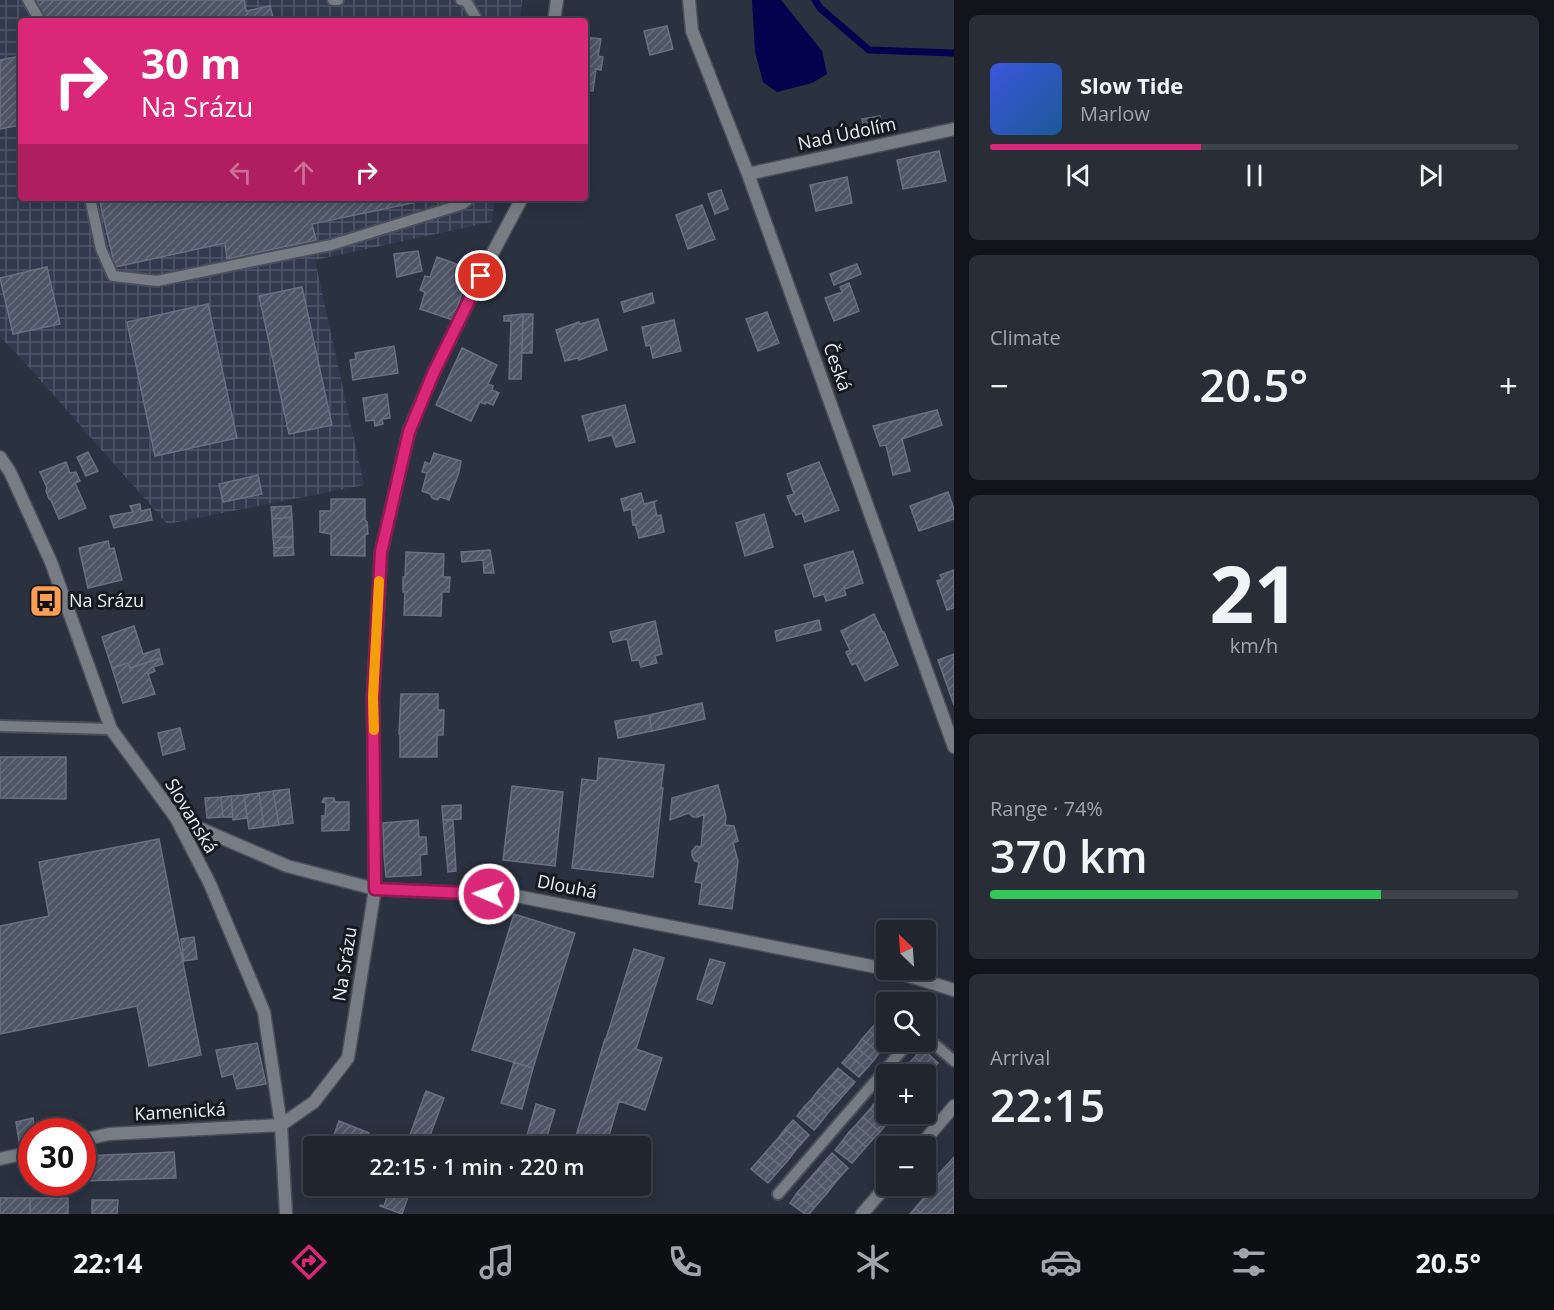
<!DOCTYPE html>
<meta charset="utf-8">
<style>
body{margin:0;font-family:"Open Sans",sans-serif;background:#282d37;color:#f1f3f6;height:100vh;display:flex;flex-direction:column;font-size:22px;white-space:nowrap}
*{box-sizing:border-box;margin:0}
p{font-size:20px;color:#a2a5aa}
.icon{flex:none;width:33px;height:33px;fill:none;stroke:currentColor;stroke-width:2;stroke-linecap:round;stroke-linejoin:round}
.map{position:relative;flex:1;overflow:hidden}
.sheet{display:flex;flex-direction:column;gap:15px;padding:15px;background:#12141a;width:600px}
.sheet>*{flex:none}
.guide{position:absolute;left:18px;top:18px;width:570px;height:183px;border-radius:6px;box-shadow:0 3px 15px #0003,0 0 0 2px #3d424b;background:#db2777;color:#fff;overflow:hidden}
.needle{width:39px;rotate:335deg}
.controls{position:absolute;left:876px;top:920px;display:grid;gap:12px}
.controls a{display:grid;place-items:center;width:60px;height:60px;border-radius:6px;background:#20252f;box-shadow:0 3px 15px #0003,0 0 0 2px #3d424b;font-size:30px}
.speed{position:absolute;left:18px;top:1118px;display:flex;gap:12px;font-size:30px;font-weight:700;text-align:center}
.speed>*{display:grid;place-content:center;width:78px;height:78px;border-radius:50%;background:#20252f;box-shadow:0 3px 15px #0003,0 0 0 2px #3d424b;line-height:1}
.speed .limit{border:9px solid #d22;background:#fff;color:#111}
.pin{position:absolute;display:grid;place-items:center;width:51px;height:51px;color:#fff;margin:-26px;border:3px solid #fff;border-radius:50%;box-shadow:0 2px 6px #0007}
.me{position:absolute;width:66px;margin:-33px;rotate:272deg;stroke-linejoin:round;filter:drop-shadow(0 0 4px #0008)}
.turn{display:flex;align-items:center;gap:21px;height:126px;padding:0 24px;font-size:27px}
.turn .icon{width:78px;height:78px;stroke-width:2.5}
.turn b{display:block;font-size:42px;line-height:51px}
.lanes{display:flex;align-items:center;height:57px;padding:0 24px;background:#0003;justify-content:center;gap:30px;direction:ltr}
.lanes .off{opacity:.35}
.big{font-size:45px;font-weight:600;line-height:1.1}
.sheet .tile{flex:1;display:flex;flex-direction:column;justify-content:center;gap:9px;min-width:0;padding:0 21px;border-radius:9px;background:#282d37}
.sheet .dial{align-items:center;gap:0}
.dial b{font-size:78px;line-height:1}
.song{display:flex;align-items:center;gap:18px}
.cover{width:72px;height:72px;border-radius:9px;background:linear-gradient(135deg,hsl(230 70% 55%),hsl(210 70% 35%))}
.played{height:6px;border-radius:3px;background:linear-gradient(90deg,#db2777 40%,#3d424b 40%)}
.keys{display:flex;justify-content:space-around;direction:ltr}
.heat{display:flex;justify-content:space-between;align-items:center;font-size:33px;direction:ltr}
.charge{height:9px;border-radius:4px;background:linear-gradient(90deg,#34c759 74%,#3d424b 0)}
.trip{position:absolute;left:303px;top:1136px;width:348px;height:60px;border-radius:6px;background:#20252f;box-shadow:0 3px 15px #0003,0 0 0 2px #3d424b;font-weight:600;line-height:60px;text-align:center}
.tabs{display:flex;height:96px;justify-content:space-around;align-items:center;background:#0d0f13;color:#a2a5aa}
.tabs .icon{width:42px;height:42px}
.tabs .on{color:#db2777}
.tabs b{font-size:27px;color:#f1f3f6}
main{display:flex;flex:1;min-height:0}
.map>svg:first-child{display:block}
.industrial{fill:url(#industrial-grid)}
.water{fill:#03024d}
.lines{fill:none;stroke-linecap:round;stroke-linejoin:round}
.stream{stroke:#03024d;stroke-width:7}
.building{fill:url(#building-hatch);stroke:#697081;stroke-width:1.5}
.service-casing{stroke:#494f5d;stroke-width:14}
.minor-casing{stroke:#494f5d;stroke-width:15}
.service{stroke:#787c84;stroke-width:10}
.minor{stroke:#787c84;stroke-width:12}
.route-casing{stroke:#8e194d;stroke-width:15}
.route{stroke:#db2777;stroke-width:10}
.slow{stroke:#f59e0b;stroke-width:10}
.labels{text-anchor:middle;stroke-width:6;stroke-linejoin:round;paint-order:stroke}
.street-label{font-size:18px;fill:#eaeff8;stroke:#16191f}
.poi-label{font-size:18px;fill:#eaeff8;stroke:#16191f;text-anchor:start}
</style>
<main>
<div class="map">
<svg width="954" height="1214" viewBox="0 0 954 1214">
<defs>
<pattern id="industrial-grid" width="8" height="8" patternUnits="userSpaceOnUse" patternTransform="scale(1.5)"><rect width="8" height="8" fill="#323a4f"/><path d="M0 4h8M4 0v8" fill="none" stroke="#505769"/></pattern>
<pattern id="building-hatch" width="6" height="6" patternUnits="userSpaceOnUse" patternTransform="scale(1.5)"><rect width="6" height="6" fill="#4f5666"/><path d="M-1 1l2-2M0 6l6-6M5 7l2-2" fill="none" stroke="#686f7d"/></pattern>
</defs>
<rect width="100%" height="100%" fill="#2a313f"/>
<path class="industrial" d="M0,0h522l-2,21h-499v177h474l-3,24 -177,38 49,225 -197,39 -149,-169 -18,-18z"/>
<path class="water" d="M752,0h29l41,51 5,23 -15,9 -35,9 -14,-10 -8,-30z"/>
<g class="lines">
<path class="stream" d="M815,0l5,8 49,42 85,3"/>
</g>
<path class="building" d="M37,0h207l2,11 24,-5 4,15h-212l-1,-4 -20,4z
M667,26l6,23 -23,6 -6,-24z
M585,37l16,2 -3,17 5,1 -2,13 -5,-1 -3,22 -8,-1z
M21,56v69l-21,4v-69z
M880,116l2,11 -18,4 -2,-12z
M939,151l7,30 -43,8 -6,-29z
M847,177l5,26 -36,8 -6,-26z
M721,190l7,19 -13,5 -7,-20z
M99,198h337l-124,26 4,16 -89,19 -2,-16 -110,24z
M702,205l13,34 -27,10 -12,-34z
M418,251l4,20 -25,6 -3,-23z
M437,257l33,12 -17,51 -33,-11 5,-17 -5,-2 5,-14 5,1z
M857,264l4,10 -27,11 -4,-11z
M47,267l13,57 -47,10 -13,-56z
M849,283l10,28 -25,10 -9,-23 17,-6 -2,-5z
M302,287l30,138 -43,9 -30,-138z
M652,293l2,10 -30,9 -3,-10z
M208,304l29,134 -82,18 -28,-134z
M767,312l12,31 -21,8 -12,-32z
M523,314h10l-1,39h-10z
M523,314l-2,65h-12l2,-58h-7v-5z
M598,319l9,31 -28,10 -1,-2 -13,3 -9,-31 23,-8 1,2z
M674,320l7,31 -28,7 -3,-13 -4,1 -4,-19z
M394,346l4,27 -45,7 -3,-20 6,-1 -1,-6z
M462,348l35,17 -9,19 5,2 -1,4 7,3 -6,12 -7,-3 -1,2 -5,-2 -9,19 -35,-16z
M387,394l3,24 -8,1 1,5 -8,2 -1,-6 -8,1 -3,-23z
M625,405l10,37 -19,5 -4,-12 -23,6 -7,-25z
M937,410l5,15 -40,14 8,32 -17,4 -7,-30 -6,1 -7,-20z
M88,452l10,19 -12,5 -9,-19z
M434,453l27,8 -2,11 -10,28 -8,-3 -4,3 -5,-2 -2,-4 -8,-3 5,-18 -5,-1 3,-10 5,2z
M66,462l4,11 6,-1 4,9 -5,2 11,25 -27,11 -8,-19 -2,-1 -3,-8 1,-3 -7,-16z
M819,462l20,48 -34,12 -3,-9 -6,2 -2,-4h-1l-6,-15 7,-2 -7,-20z
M258,475l4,19 -39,8 -4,-18z
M948,492l6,17v10l-35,12 -9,-25z
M641,493l3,11 12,-3 -2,2 3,13 4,-1 3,17 -25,6 -4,-14 -2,1 -2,-16 -7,2 -3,-12z
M331,499h34v21l2,2 1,12 -3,1v21l-34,-1v-21l-11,-2v-21h11z
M140,504l1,7 9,-2 2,11 -38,8 -4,-12 23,-4 -3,-6z
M291,506l1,11 -20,2 -1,-12z
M764,514l9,33 -28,9 -9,-33z
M292,517l1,20h-20l-1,-18z
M273,537h20v10l-19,1z
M108,541l2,8 4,-1 8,32 -34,8 -9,-40z
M293,547l1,8 -20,1v-8z
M490,550l4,23h-10l-1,-13 -21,2 -1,-10z
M853,551l10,32 -19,6 2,6 -20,6 -2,-7 -10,3 -10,-32z
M406,552l38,2 -1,23h7l-1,15h-7l-1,24 -37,-1 1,-23h-2v-15h2z
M954,570v38l-7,2 -10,-29 5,-2 -2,-4z
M874,614l9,19 1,-1 14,33 -33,16 -9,-18 -4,2 -6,-13 4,-2 -9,-19z
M819,620l2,10 -44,11 -2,-10z
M655,621l7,33 -7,2 2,7 -16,4 -2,-7 -7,1 -5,-22 -14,3 -3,-10z
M134,626l9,28 16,-5 2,9 -31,10 -2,-5 -16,5 -10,-31z
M954,654v51l-16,-45z
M161,658l2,6 -10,3 2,4 -7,3 7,20 -32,9 -11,-35 16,-5 2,5z
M401,694h37v16h6l-1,25h-6v22h-37v-23h-1z
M702,703l3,16 -53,12 -3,-16z
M649,715l3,16 -34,7 -3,-17z
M180,728l5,21 -22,6 -5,-22z
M0,757h66v42l-66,-1z
M599,758l65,7 -3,23h2l-10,89 -81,-9 10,-89 15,2z
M718,785l8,32 -1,8 9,1 4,15 -5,2 5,18 -6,48 -33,-5 3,-21 -7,-1 4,-20 -4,-1 -3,-5v-5l4,-5 5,1 3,-33 -6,3h-5l-4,-4 -19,7 2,-22z
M512,786l51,6 -8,74 -52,-6z
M289,789l4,34 -14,2 -6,-34z
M273,791l6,34 -15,2 -5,-34z
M259,793l5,34 -15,2 -5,-34z
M244,795l3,23 -14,2 -2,-24z
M231,796l2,21h-10l-2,-20z
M221,797l2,20 -16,1 -2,-20z
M324,798h10l1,4h14v28l-27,1v-15h3l1,-13 -4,-1z
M461,805v14l-18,1 -1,-14z
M418,820l1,17h7l1,17 -7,1 1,20 -35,2 -2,-21 -1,-33z
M443,820h10l3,51 -8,1z
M159,839l42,216 -52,11 -12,-60 -137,28v-108l49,-10 -10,-54z
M514,914l61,19 -42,135 -61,-18z
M194,937l3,22 -13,2 -3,-22z
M634,949l30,9 -28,91 26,9 -17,52 -26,-9 -13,45h-33l32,-107h1z
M710,959l15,4 -13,41 -15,-5z
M883,1015l3,3v14l-10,-9z
M876,1023l10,9v9h4l-4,4 -17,-14z
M869,1031l17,14 -7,8 -17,-14z
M862,1039l17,14 -6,8 -17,-14z
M257,1043l9,41 -29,5 -4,-15 -11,3 -6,-27z
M856,1047l17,14 -7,8 -17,-14z
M922,1048l16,15 -7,8 -16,-14z
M849,1055l17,14 -7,8 -17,-14z
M915,1057l16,14 -5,7v-4h-7l-11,-10z
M514,1062l19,6 -11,41 -21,-6z
M908,1064l11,10h-16l-2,-2z
M838,1068l17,14 -7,8 -17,-14z
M831,1076l17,14 -7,8 -17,-14z
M824,1084l17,14 -7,8 -17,-14z
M886,1089v12l-6,-4z
M426,1091l18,7 -18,48h-20z
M817,1092l17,14 -7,8 -16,-14z
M811,1100l16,14 -6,8 -17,-15z
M877,1100l9,8v5h6l2,2 -7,8 -17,-14z
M536,1104l19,6 -11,36h-20z
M804,1107l17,15 -7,8 -17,-14z
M870,1109l17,14 -7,9 -17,-15z
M863,1117l17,15 -7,7 -17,-14z
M33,1118l2,13h-3v8l-13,2 -3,-19z
M793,1120l16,15 -7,8 -17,-14z
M339,1121l30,12 -5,13h-34z
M856,1125l17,14 -7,8 -17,-15z
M785,1129l17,14 -7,8 -16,-14z
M849,1132l17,15 -7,8 -16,-15z
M779,1137l16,14 -6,8 -17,-14z
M843,1140l16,15 -7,8 -17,-13z
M772,1145l17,14 -7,8 -17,-14z
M174,1152l2,26 -92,3 -1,-25z
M765,1153l17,14 -7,8 -17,-14z
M832,1153l16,15 -7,8 -16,-15z
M954,1157v57h-32l-7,-6 24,-27 -4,-3z
M758,1161l17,14 -7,8 -17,-14z
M825,1161l16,15 -7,8 -16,-15z
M818,1169l16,15 -6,8 -17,-15z
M811,1177l17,15 -7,8 -17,-15z
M325,1185h24l-3,8z
M391,1185h21l-10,29 -22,-8 1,-1 3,1z
M573,1185h21l-2,6z
M804,1185l17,15 -7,8 -17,-15z
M797,1193l17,15 -5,6h-4l-15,-11z
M0,1198h30v16h-30z
M30,1198h38v16h-38z
M92,1200h26l-1,14h-25z
M915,1208l7,6h-12z"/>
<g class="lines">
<g class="service-casing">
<path id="service" d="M28,0l12,21
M333,0h5
M461,0l5,1 12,20
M90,198l11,51 12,27 44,5 174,-36 132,-41 7,-6
M0,726l111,3
M926,1037l28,24
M778,1194l132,-153"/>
</g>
<g class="minor-casing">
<path id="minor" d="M689,0l3,31 56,143 206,573
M554,21l3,-21
M748,174l206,-45
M0,457l10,15 41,90 60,167 65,89 34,66 54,128 17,113 5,89
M176,818l111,48 88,23 136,6 375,74
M887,969l67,21
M281,1125l33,-23 34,-44 27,-169 -2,-191 8,-146 28,-121 24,-57 58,-118 31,-58
M82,1140l27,-6 172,-9
M920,1146l34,-40
M0,1159l32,-7
M862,1214l25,-29"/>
</g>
<use href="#service" class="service"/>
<use href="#minor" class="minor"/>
</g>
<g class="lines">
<g class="route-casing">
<path id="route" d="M481,276l-48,98 -24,58 -28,120 -8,146 2,191 114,5"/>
</g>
<use href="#route" class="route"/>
<path class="slow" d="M374,730l-1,-32 6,-117"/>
</g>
<defs>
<g id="bus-square" transform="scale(1.725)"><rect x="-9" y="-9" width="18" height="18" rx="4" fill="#fc9d53" stroke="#16191f"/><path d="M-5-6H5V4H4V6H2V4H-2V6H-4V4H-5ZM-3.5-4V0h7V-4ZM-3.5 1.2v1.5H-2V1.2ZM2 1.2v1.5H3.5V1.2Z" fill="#111"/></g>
</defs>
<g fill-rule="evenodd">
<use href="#bus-square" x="46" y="601"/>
</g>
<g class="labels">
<g class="street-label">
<text transform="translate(847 134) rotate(-12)" y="6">Nad Údolím</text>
<text transform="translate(837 367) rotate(70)" y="6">Česká</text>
<text transform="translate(191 816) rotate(59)" y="6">Slovanská</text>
<text transform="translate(567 887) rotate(11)" y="6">Dlouhá</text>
<text transform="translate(345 964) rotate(-81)" y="6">Na Srázu</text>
<text transform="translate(180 1112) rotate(-3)" y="6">Kamenická</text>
</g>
<g class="poi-label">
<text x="69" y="607">Na Srázu</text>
</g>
</g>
</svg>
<div class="controls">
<a><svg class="needle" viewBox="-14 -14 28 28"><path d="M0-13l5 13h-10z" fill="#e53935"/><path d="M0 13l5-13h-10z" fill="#a2a5aa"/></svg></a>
<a><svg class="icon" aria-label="search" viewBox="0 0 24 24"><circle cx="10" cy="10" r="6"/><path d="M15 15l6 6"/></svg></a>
<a>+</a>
<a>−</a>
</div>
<div class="speed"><div class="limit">30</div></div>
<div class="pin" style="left:481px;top:276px;background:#d93025"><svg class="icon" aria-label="arrive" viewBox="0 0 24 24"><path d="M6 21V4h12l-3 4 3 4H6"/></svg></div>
<svg class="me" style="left:489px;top:894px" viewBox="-20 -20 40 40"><circle r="17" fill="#db2777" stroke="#fff" stroke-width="3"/><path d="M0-11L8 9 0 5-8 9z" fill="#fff"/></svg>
<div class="trip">22:15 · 1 min · 220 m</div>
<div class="guide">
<div class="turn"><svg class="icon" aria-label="right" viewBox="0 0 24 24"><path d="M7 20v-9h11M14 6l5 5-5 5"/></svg><div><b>30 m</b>Na Srázu</div></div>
<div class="lanes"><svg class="icon off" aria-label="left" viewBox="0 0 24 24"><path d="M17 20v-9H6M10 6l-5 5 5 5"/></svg><svg class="icon off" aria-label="ahead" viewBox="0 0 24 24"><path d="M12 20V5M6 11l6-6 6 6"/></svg><svg class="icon" aria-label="right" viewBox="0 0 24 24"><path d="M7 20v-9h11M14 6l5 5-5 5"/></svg></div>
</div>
</div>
<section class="sheet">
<div class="tile">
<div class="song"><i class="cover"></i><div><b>Slow Tide</b><p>Marlow</p></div></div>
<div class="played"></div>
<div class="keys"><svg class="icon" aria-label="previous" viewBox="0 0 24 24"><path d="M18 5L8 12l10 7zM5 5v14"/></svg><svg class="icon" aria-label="pause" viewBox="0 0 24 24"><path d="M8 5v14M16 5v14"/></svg><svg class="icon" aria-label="next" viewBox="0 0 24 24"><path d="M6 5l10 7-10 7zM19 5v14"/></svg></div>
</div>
<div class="tile"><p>Climate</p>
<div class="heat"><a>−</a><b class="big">20.5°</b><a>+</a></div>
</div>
<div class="tile dial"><b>21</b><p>km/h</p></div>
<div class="tile"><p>Range · 74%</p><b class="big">370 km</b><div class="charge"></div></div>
<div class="tile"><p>Arrival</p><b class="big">22:15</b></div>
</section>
</main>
<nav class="tabs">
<b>22:14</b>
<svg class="icon on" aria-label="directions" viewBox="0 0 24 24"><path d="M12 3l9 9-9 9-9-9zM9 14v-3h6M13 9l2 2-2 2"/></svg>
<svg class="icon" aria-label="music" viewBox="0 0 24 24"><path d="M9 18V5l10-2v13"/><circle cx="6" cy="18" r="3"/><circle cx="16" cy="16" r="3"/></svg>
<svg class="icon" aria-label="phone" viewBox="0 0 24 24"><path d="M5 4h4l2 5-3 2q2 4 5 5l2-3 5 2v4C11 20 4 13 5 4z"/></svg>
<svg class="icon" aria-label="climate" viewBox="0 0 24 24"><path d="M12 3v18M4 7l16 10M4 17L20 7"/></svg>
<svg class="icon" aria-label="car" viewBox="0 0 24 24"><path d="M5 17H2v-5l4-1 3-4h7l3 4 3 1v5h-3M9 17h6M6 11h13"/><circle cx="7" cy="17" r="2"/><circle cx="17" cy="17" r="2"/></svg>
<svg class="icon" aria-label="filters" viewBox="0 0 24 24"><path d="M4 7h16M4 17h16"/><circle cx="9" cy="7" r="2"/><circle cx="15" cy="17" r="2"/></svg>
<b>20.5°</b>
</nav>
